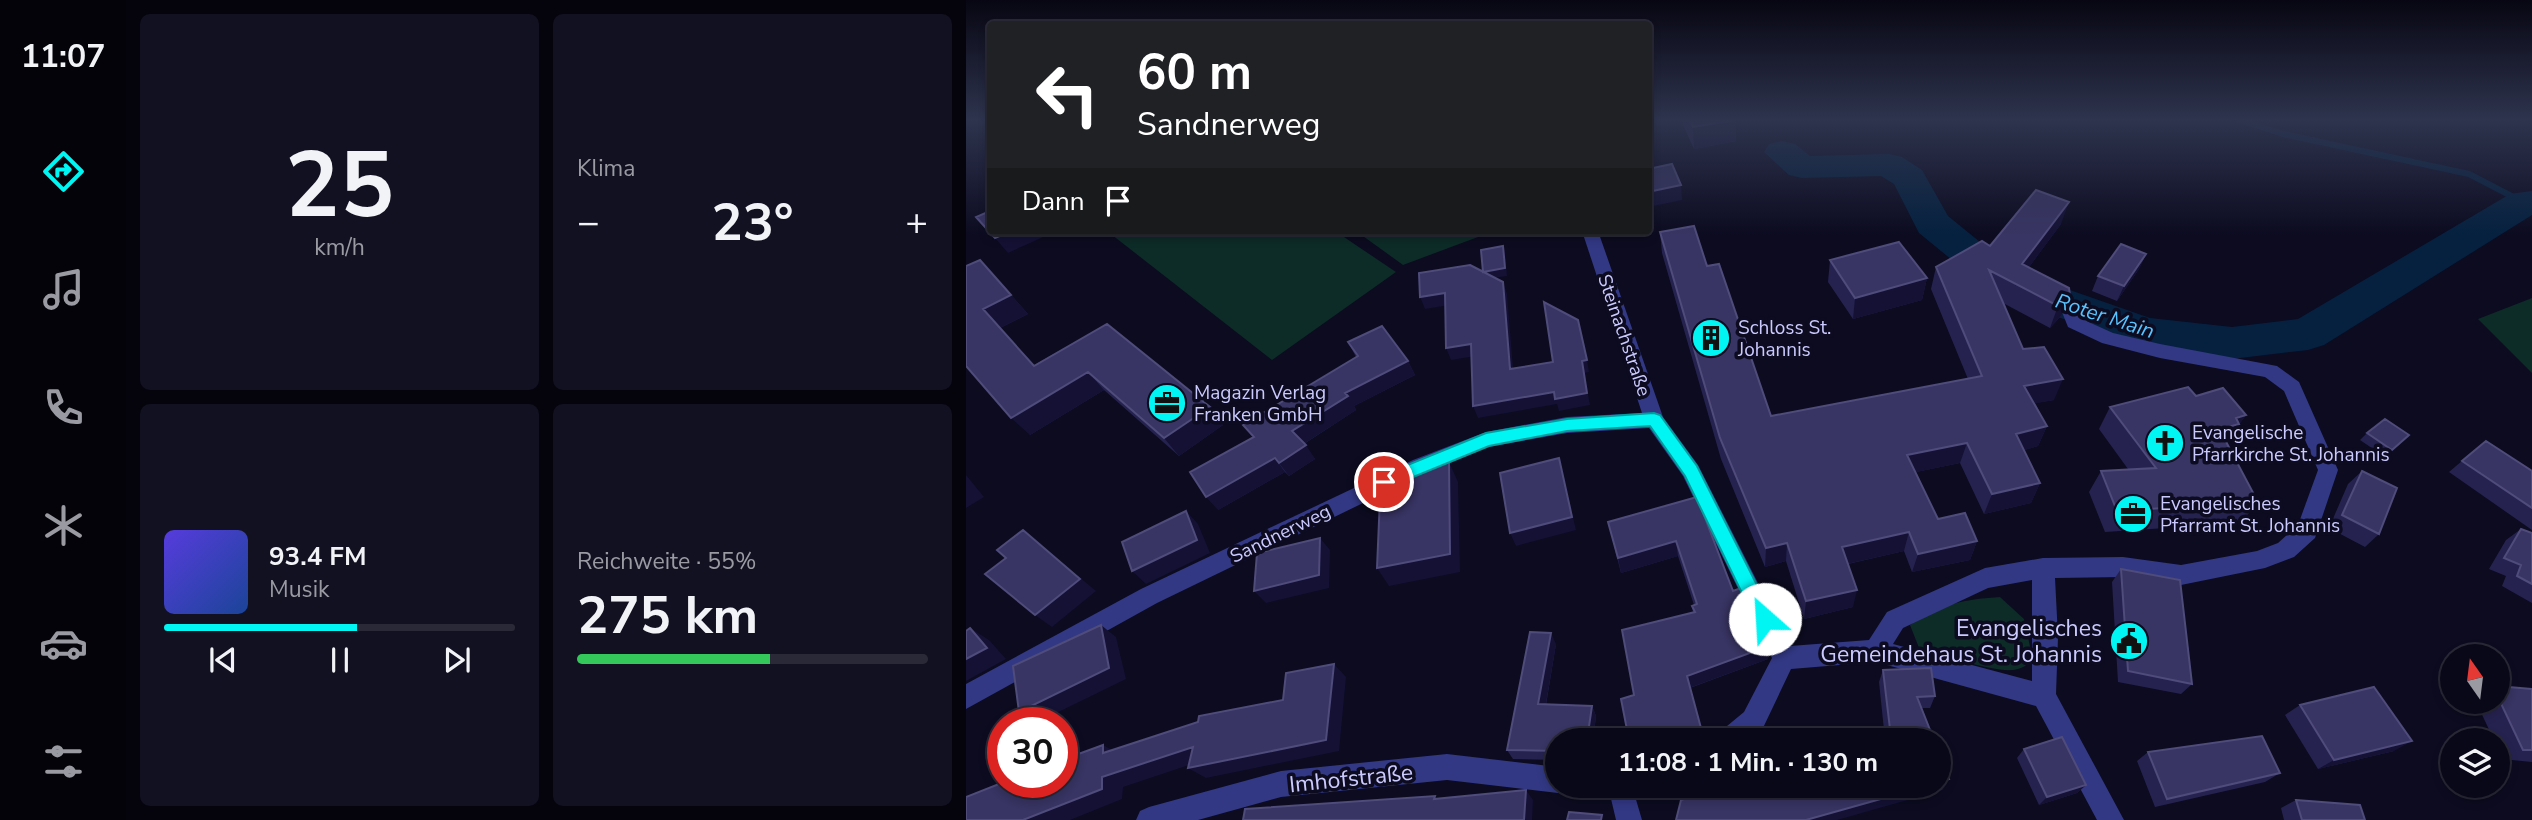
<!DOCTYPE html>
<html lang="de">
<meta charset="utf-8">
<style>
body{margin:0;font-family:"Nunito Sans",sans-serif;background:#121121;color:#f1f3f6;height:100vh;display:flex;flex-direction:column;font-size:26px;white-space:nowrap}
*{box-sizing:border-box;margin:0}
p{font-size:23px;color:#999aa2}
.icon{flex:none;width:38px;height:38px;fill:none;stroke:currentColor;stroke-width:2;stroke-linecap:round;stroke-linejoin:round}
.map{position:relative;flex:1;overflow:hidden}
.panel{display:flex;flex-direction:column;gap:14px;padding:14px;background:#05040d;width:840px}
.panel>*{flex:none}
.hud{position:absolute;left:21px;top:21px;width:665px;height:214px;border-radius:7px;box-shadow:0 4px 10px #0003,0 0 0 2px #292937;background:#202124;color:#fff;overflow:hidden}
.needle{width:46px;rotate:346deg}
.buttons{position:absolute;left:1474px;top:644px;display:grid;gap:14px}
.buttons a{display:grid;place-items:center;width:70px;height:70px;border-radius:50%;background:#090818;box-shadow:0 4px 10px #0003,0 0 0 2px #292937;font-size:35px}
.speed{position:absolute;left:21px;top:707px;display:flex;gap:14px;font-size:35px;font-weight:700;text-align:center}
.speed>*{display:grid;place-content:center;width:91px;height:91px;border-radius:50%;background:#090818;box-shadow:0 4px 10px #0003,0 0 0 2px #292937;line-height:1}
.speed .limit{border:10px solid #d22;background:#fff;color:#111}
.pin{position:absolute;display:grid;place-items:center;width:60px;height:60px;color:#fff;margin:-30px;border:4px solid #fff;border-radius:50%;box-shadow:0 2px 7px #0007}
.me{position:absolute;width:77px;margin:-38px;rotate:334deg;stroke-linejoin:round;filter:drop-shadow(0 0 5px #0008)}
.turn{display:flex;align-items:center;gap:24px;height:147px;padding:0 35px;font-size:32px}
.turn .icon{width:91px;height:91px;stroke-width:2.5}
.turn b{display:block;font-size:49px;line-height:60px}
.then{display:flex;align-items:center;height:66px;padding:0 35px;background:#0003;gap:14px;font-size:26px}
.big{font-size:52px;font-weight:700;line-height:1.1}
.panel .card{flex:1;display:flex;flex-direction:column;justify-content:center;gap:10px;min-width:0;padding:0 24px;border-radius:10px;background:#121121}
.panel .dial{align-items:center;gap:0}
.dial b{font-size:91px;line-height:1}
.song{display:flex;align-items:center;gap:21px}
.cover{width:84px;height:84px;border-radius:10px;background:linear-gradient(135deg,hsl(250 70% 55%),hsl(220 70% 35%))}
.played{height:7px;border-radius:4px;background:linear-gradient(90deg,#00f5f3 55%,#292937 55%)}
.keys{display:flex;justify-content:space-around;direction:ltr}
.heat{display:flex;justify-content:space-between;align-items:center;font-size:38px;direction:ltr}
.charge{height:10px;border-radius:5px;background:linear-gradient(90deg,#34c759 55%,#292937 0)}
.panel .tiles{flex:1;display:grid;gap:14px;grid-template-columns:repeat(2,1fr)}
.trip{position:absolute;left:579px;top:728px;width:406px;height:70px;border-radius:35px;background:#090818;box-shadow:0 4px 10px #0003,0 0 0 2px #292937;font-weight:700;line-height:70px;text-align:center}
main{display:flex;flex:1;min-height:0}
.tab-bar{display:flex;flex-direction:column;width:126px;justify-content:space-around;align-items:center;background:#04030a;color:#999aa2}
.tab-bar .icon{width:49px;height:49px}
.tab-bar .on{color:#00f5f3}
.tab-bar b{font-size:32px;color:#f1f3f6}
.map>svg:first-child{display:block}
.green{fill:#0d2b27}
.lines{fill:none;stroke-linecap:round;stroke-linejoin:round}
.stream{stroke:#05213f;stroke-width:6}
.river{fill:#05213f;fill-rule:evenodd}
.minor{fill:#323884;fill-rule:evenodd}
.wall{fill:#262250}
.shaded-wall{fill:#141135}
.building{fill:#383463;stroke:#4f4b7b;stroke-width:2}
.route{fill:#00f5f3;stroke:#009f9e;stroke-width:2}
.labels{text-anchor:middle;stroke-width:7;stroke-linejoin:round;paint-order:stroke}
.poi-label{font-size:19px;fill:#cbcaff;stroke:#0c0b20;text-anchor:start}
.street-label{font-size:19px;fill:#cbcaff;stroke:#0c0b20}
.water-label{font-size:21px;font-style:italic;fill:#58c4ff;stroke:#0c0b20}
.near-poi-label{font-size:23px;fill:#cbcaff;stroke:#0c0b20;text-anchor:end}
.near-street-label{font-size:23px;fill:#cbcaff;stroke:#0c0b20}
</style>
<main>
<nav class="tab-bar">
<b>11:07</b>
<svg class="icon on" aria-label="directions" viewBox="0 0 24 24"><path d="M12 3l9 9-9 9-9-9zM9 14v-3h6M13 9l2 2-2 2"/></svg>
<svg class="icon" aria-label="music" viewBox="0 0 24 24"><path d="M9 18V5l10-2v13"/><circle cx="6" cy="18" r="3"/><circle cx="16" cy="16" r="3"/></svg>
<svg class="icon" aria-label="phone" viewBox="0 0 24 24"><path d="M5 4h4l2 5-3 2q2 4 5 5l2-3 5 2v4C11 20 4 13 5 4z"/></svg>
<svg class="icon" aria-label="climate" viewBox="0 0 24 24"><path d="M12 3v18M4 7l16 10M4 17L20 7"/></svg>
<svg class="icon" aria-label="car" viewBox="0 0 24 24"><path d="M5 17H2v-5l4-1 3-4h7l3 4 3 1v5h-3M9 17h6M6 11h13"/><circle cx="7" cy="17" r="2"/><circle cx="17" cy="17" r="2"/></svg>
<svg class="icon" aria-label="filters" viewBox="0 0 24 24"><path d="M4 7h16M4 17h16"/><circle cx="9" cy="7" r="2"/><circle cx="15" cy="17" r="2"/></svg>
</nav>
<section class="panel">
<div class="tiles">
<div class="card dial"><b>25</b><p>km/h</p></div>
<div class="card"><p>Klima</p>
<div class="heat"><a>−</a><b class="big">23°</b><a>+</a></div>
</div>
<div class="card">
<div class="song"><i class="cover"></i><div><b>93.4 FM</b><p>Musik</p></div></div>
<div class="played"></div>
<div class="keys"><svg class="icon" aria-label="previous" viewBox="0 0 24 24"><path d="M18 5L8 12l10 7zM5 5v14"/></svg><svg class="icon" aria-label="pause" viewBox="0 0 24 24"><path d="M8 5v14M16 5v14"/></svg><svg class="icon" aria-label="next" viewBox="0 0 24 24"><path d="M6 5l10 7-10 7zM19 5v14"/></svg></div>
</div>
<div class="card"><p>Reichweite · 55%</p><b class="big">275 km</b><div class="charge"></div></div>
</div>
</section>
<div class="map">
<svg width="1566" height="820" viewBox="0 0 1566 820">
<rect width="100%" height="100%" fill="#0c0b20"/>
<path class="green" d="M141,231h228l61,41 -124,88z
M390,231h138l-91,34z
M1566,298v75l-54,-54z
M1034,597l24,22 9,41c-5,5 -12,9 -20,10 -23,2 -70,-16 -94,-22l-9,-23c27,-21 57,-26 90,-28z"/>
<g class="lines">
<path class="stream" d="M1273,120l44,14 186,40 54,28"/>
<path class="river" d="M816,141l13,3 15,12 79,-2 13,3 20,13 26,46 32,26 67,40 103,36 82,9 66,-8 212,-125 22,-3v24l-208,130 -16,5 -76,9 -85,-10 -15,-5 -115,-42 -65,-42 -33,-27 -25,-49 -13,-8 -79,2 -13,-3 -25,-23 5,-8z"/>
<path class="minor" d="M616,231h16l65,186 35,48 92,181 79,-6 18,-28 98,-44 58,-10 80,-1 58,8 76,-14 21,-8 20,-18 20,-55 -34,-79 -19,-14 -105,-19 -58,-15 -34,-16 -6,-15 3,-4h12l5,11 31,14 47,11 117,22 22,16 39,88 -23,68 -21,19 -29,11 -84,17 -58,-8 -68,1 3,59 -2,57 68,126h-27l-61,-114 -160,-44 -85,7 -29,61 -13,10h-32l4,-9 23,-19 28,-54 -89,-182 -34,-48 -82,5 -79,14 -61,25 -270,131 -191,106v-25l175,-95 272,-129 73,-28 81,-15 75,-4zM1066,580v101l-139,-37 10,-16 85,-40z
M481,754l111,13v19h11l-11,7 -111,-13 -166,17 -83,23h-62l4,-9 9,-4 132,-36z
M642,786h24l10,34h-26z"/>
</g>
<path class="wall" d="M715,120h55v21l-42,8z
M1095,224l-32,43 40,21 -8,28 -11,12 -47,-25 20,46 31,51 -19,3 12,23 -9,20 -14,4 16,33 -9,20 -47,11 -24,-51 -44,9 22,47 39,22 -7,19 -58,12 -8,-21 -56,13 5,43 -49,12 -18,-58 -21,6 -44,-108 -59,-206 -2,-21 47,34 64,150 197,-37 -37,-90 5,-22 54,-21z
M1180,254l-7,15 -22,32 -25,-10 6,-15z
M14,260l48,54 -28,14 34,37 73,-41 103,83 13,18 -44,31 -75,-66 -74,45z
M864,260l97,18 -5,22 -69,19 -25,-37z
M382,342l60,19 7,14 -61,31 2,4 -52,34 11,15 -26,17 -4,-4 -67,38 35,-73 -10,-12 113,-68z
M1230,396l50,19 -20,27 32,60 -17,21 -136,9 -16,-40 12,-21 27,-2 -29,-40 11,-22z
M1401,433l35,9 -17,15 -25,-17z
M1496,461l70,10v59l-83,-58z
M1396,471l17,63 -14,13 -36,-19 19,-44z
M731,497l36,94 36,55 -1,13 -78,29 11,40 1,11 -68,-44 59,-82 -1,-7 2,-1 -16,-49 -57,17 -13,-51z
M1555,529l11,4v70l-30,-17 4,-10 -17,-7 17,-29z
M1155,569l71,115 -11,10 -63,-12 -6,-100z
M590,644l-10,61 46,1 4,10 -3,24h-35v20l-45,-1 -6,-9z
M917,670l52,26 -5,12h-8l12,32h-63l2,-7 11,-3 -5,-48z
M1531,686l35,3v73l-30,-3 -5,-11v-8h-3l-18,-38h21z
M1334,705l94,46 -76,18 -33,-54z
M1058,749l62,36 -9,8 -38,12 -22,-47z
M1182,752l132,21 -15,9 -110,25 -18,-46z
M1330,800l69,20h-81l-3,-12z"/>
<path class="shaded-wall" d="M770,120v21l-42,8 -1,-22z
M715,185l1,15 -34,7v-15z
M1103,202l-8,22 -46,62 7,-22z
M45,231h39l2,2 -44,20 -13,-15z
M537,246l2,8 2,22 -22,3 -2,-7z
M1180,254l-7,15 -22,32 7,-15z
M14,260l48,54 -28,14 51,56 -68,-75z
M961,278l-5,22 -69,19 2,-21z
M537,282l4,12 7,87 -4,-12z
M479,293l4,12 -24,4 -5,-12z
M1104,295l-9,21 -11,12 8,-22z
M505,344l5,12 -25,4 -5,-12z
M621,360l2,12 -5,1 6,32 -31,6 -2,-7 -79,14 -5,-12 109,-45z
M442,361l7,14 -61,31 2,4 -54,35 -10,-14 53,-38z
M122,372l16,18 -74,45 -19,-17z
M1097,379l-9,21 -38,7 8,-21z
M244,407l13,18 -44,31 -15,-18z
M1280,415l-22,31 -17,11 17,-29 12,-10z
M1081,426l-9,20 -30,9 8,-21z
M1001,443l-7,20 -58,12 5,-20z
M340,445l9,14 -26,17 -10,-13z
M309,458l10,14 -67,38 -12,-13z
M593,458l17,72 -60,16 -6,-13z
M483,462l9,20 2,90 -71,14 -12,-18z
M0,475l18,22 -18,11z
M1074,483l-9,20 -47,11 8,-20z
M220,511l12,13 12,29 -64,31 -14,-13z
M57,530l73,61 -44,36 -17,-12z
M943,532l-5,19 -66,15 4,-19z
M354,538l10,12 -1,38 -63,15 -12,-12z
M710,541l2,15 -57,17 -3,-15z
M1011,541l-7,19 -58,12 6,-18z
M821,543l-1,18 -21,6 1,-19z
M891,590l-4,17 -49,12 2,-18z
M135,625l15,12 10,42 -88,43 -19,-10z
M4,628l19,12 17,19 -40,22v-22z
M585,633l5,11 -12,71 -6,-11z
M803,646l-1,13 -79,29 -2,-12z
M368,664l12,13 -7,74 -133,27 -18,-10z
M626,706l4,10 -3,24h-6z
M735,728l1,11 -4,1h-39z
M1446,741l-18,10 -76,18 16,-9z
M137,745l20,11 -20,-3z
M227,747l17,11 -87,29 -1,12 -52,21h-47l79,-43z
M983,779l-6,11 -106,30h-31l121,-34h12v-4z
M1120,785l-9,8 -38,12 8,-8z
M560,790l7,10 -1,20h-8z"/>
<path class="building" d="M723,120h47l-43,7z
M706,164l9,21 -33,7v-23z
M1070,190l33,12 -47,62 47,24 1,7 -12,11 -69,-36 34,79 21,-2 19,32 -39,7 23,40 -31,8 24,49 -48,11 -25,-51 -60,12 31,64 27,-6 12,28 -59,13 -9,-22 -67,15 15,43 -51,11 -19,-58 -21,5 -46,-110 -60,-206 34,-6 13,40 12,-2 52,152 211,-40 -46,-109 46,-26 8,5z
M24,211v20h21l-16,7 -19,-21z
M933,242l28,36 -72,20 -25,-38z
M1155,244l25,10 -22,32 -26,-10z
M537,246l2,22 -22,4 -2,-22z
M14,260l31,35 -28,14 51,57 73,-42 103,83 -46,31 -76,-66 -77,46 -45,-52v-100z
M504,265l33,17 7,87 43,-7 -9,-60 34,18 9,40 -5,1 5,32 -32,6 -1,-7 -81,14 -2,-62 -25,4 -1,-55 -25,4 -1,-24z
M416,326l26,35 -63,32 3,3 -56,35 14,14 -27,18 -4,-5 -69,39 -16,-25 64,-35 -11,-12 115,-69 -10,-14z
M1222,387l8,9 27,-8 23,27 -10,3 3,6 -15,4 5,6 -6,2 35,66 -141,9 -16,-40 55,-3 -46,-61z
M1419,419l24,16 -17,15 -25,-17z
M1520,441l46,30v37l-70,-47z
M593,458l13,59 -62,16 -10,-60z
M483,462l1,92 -73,14 4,-94z
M1396,471l35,17 -18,46 -37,-19z
M731,497l36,94 8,-3 28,58 -82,30 14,52 -42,12h-30l-8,-41 13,-4 -12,-65 73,-18 -3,-6 5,-2 -21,-63 -58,17 -10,-36z
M220,511l11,29 -65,31 -10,-29z
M1555,529l11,4v51l-15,-8 4,-11 -17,-7z
M57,530l57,49 -45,36 -50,-41 21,-16 -9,-8z
M354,538l-1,37 -65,16 3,-38z
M1155,569l59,11 12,104 -64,-13z
M135,625l8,43 -90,44 -6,-46z
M4,628l17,20 -21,11v-28z
M564,632l21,1 -13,71 54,2 -5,34h-29v11l-51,-1z
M368,664l-8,76 -138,28 5,-21 -91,30v12l-79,31h-57v-23l38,-15h58v-22l41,-15v8l95,-31 1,-6 84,-16 3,-27z
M965,668l4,28 -18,1 17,43h-59l-2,-7 17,-4 -7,-59z
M1531,686l35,3v61h-9l-26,-55z
M1408,687l38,54 -78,19 -34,-55z
M1296,736l18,37 -113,26 -19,-47z
M1096,737l24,48 -39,12 -23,-48z
M973,754l10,25 -10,3z
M758,786h203l-121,34h-130l5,-20z
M560,790l-2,30h-281l2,-11 190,-13 -1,3z
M1330,800l64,5 5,15h-63z
M603,812l33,3 -1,5h-34z"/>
<linearGradient id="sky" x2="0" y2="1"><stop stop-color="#070612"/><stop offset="0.51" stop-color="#2e344e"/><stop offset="1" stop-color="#2e344e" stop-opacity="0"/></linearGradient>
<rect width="1566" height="235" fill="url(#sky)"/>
<path class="route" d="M688,413l6,2 37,51 74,147 3,6 -3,7 -6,2 -7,-2 -73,-150 -35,-50 -83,5 -78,15 -105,43 -6,-2 -2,-5 2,-5 108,-44 81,-14z"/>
<defs>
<g id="building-disc" transform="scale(2.0125)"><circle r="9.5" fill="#00f5f3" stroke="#0c0b20"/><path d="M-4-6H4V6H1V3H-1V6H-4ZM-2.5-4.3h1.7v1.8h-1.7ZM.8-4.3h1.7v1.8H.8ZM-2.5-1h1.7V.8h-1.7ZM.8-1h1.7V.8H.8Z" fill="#111"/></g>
<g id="office-disc" transform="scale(2.0125)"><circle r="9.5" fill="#00f5f3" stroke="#0c0b20"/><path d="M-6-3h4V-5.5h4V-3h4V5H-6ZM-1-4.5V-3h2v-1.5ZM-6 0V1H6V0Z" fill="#111"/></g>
<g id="church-disc" transform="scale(2.0125)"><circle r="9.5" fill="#00f5f3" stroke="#0c0b20"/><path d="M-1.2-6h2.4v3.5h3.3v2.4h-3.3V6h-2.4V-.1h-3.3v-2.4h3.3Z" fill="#111"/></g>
<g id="civic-disc" transform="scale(2.0125)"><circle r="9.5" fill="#00f5f3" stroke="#0c0b20"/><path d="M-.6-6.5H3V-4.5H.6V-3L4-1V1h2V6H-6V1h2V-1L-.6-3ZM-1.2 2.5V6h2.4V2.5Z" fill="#111"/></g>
</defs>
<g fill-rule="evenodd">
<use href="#building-disc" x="745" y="338"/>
<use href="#office-disc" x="201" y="403"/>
<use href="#church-disc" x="1199" y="443"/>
<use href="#office-disc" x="1167" y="514"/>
<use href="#civic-disc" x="1163" y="641"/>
</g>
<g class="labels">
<g class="poi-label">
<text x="772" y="334">Schloss St.<tspan x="772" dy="22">Johannis</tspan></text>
<text x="228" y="399">Magazin Verlag<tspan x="228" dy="22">Franken GmbH</tspan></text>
<text x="1226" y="439">Evangelische<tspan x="1226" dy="22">Pfarrkirche St. Johannis</tspan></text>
<text x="1194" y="510">Evangelisches<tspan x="1194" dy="22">Pfarramt St. Johannis</tspan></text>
</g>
<g class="street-label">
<text transform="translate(659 335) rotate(71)" y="7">Steinachstraße</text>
<text transform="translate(314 533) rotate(-26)" y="7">Sandnerweg</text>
</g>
<g class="water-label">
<text transform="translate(1139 316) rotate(18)" y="7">Roter Main</text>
</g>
<g class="near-poi-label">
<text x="1136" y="636">Evangelisches<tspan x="1136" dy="26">Gemeindehaus St. Johannis</tspan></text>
</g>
<g class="near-street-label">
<text transform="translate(385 778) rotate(-6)" y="8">Imhofstraße</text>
</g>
</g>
</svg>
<div class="buttons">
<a><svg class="needle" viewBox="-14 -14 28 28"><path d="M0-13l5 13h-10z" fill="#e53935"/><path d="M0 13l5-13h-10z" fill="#999aa2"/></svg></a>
<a><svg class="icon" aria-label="layers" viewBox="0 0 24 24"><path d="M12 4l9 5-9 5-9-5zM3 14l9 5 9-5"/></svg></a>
</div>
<div class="speed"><div class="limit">30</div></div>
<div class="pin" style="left:418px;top:482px;background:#d93025"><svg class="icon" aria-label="arrive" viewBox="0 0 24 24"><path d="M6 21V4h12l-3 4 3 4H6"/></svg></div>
<svg class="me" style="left:799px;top:619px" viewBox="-20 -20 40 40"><circle r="19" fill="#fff"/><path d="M0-13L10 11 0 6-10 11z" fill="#00f5f3"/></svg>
<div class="trip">11:08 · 1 Min. · 130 m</div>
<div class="hud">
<div class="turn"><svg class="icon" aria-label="left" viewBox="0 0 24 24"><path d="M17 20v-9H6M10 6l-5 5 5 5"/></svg><div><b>60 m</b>Sandnerweg</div></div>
<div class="then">Dann<svg class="icon" aria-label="arrive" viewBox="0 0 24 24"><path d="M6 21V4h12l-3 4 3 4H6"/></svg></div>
</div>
</div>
</main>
